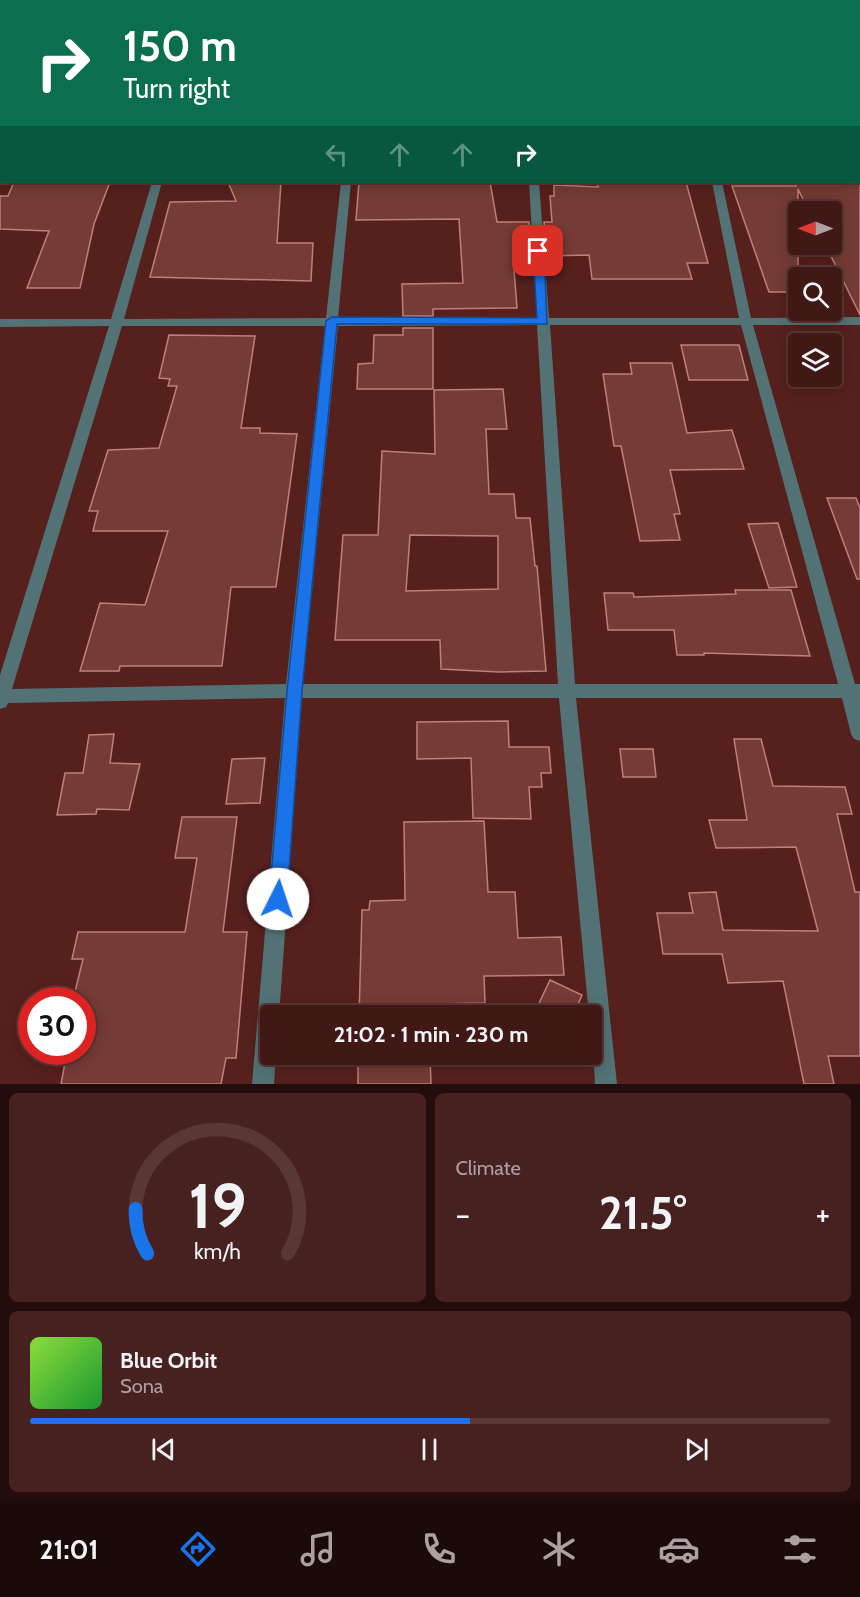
<!DOCTYPE html>
<meta charset="utf-8">
<style>
body{margin:0;font-family:Cabin,sans-serif;background:#47211f;color:#f1f3f6;height:100vh;display:flex;flex-direction:column;font-size:22px;white-space:nowrap}
*{box-sizing:border-box;margin:0}
p{font-size:20px;color:#aea0a1}
.icon{flex:none;width:33px;height:33px;fill:none;stroke:currentColor;stroke-width:2;stroke-linecap:round;stroke-linejoin:round}
.map{position:relative;height:1084px;overflow:hidden}
.sheet{display:flex;flex-direction:column;gap:9px;padding:9px;background:#230d0c;flex:1}
.sheet>*{flex:none}
.hud{position:absolute;left:0px;top:0px;width:861px;height:183px;box-shadow:0 3px 15px #0003,0 0 0 2px #593735;background:#0b6e4f;color:#fff;overflow:hidden}
.needle{width:39px;rotate:270deg}
.fabs{position:absolute;left:788px;top:201px;display:grid;gap:12px}
.fabs a{display:grid;place-items:center;width:54px;height:54px;border-radius:6px;background:#401816;box-shadow:0 3px 15px #0003,0 0 0 2px #593735;font-size:30px}
.speed{position:absolute;left:18px;top:987px;display:flex;gap:12px;font-size:30px;font-weight:700;text-align:center}
.speed>*{display:grid;place-content:center;width:78px;height:78px;border-radius:50%;background:#401816;box-shadow:0 3px 15px #0003,0 0 0 2px #593735;line-height:1}
.speed .limit{border:9px solid #d22;background:#fff;color:#111}
.pin{position:absolute;display:grid;place-items:center;width:51px;height:51px;color:#fff;margin:-26px;border-radius:12px;box-shadow:0 3px 9px #0006}
.me{position:absolute;width:66px;margin:-33px;rotate:4deg;stroke-linejoin:round;filter:drop-shadow(0 0 4px #0008)}
.turn{display:flex;align-items:center;gap:21px;height:126px;padding:0 24px;font-size:27px}
.turn .icon{width:78px;height:78px;stroke-width:2.5}
.turn b{display:block;font-size:42px;line-height:51px}
.lanes{display:flex;align-items:center;height:57px;padding:0 24px;background:#0003;justify-content:center;gap:30px;direction:ltr}
.lanes .off{opacity:.35}
.big{font-size:45px;font-weight:800;line-height:1.1}
.sheet .widget{flex:1;display:flex;flex-direction:column;justify-content:center;gap:9px;min-width:0;padding:0 21px;border-radius:9px;background:#47211f}
.sheet .dial{align-items:center;gap:0}
.dial svg{height:156px;overflow:visible;fill:none;stroke:#593735;stroke-width:7;stroke-linecap:round;text-anchor:middle}
.dial text{fill:#f1f3f6;stroke:none}
.song{display:flex;align-items:center;gap:18px}
.cover{width:72px;height:72px;border-radius:9px;background:linear-gradient(135deg,hsl(90 70% 55%),hsl(130 70% 35%))}
.played{height:6px;border-radius:3px;background:linear-gradient(90deg,#1a73e8 55%,#593735 55%)}
.keys{display:flex;justify-content:space-around;direction:ltr}
.heat{display:flex;justify-content:space-between;align-items:center;font-size:33px;direction:ltr}
.sheet .tiles{flex:1;display:grid;gap:9px;grid-template-columns:1fr 1fr}
.widget:last-child{grid-column:span 2}
.trip{position:absolute;left:260px;top:1005px;width:342px;height:60px;border-radius:6px;background:#401816;box-shadow:0 3px 15px #0003,0 0 0 2px #593735;font-weight:800;line-height:60px;text-align:center}
.menu{display:flex;height:96px;justify-content:space-around;align-items:center;background:#1a0a09;color:#aea0a1}
.menu .icon{width:42px;height:42px}
.menu .selected{color:#1a73e8}
.menu b{font-size:27px;color:#f1f3f6}
.map>svg:first-child{display:block}
.building{fill:#753b36;stroke:#c08079;stroke-width:1.5;fill-rule:evenodd}
.lines{fill:none;stroke-linecap:round;stroke-linejoin:round}
.minor{fill:#537276;fill-rule:evenodd}
.route{fill:#1a73e8;stroke:#114b97;stroke-width:1.5}
</style>
<div class="map">
<svg width="860" height="1084" viewBox="0 0 860 1084">
<rect width="100%" height="100%" fill="#56201d"/>
<path class="building" d="M14,182h96l-16,42 -14,64h-53l22,-57 -49,-2v-33h8z
M228,182h53l-4,61h36l-2,38 -161,-4 20,-75 66,-1z
M359,182l74,1 57,-1 7,40h32l2,34 -18,1 4,51 -84,1v7h-30l-1,-32 61,-1 -4,-64 -103,1z
M597,182h89l22,81h-21l5,16h-100l-3,-24 -42,1 -3,-34h8l-2,-26h4v-11l44,2z
M795,182h65v133l-35,-71h6v-32h-22l-11,-23v103h-29l-37,-106h64z
M403,328h30v61h-76l1,-25 15,-1 1,-28h29z
M169,335l86,1 -14,92h19v5l37,1 -21,153h-45l-9,79h-102l-1,5h-39l20,-68 45,2 23,-74h-75l5,-20h-9l19,-61 51,-2 18,-62h-9l2,-7 -11,-1z
M681,345h58l9,35h-59z
M630,363h42l15,70 45,-3 12,39 -74,1 10,44h-6l6,26 -40,1 -19,-95h-7l-11,-72h29z
M503,389l4,40h-21l3,65h25l2,24h14l5,48h2l9,105 -47,1 -58,-3 -1,-29h-105l8,-105h35l4,-84 53,3 -1,-64zM410,535l88,1v53l-92,2z
M827,498h29l4,10v71h-3z
M778,523l19,64 -28,1 -21,-64z
M735,590h56l19,66 -106,-3v2h-27l-3,-25h-66l-4,-37h29l1,4 102,-3z
M508,721l1,26h40l2,26h-10l1,14h-13l2,32 -58,-1 -2,-60 -54,1v-37z
M114,734l-4,29 30,1 -11,46 -32,-1 -1,5 -39,1 8,-42h18l6,-38z
M734,739h27l12,47 72,1 7,27h-15l18,78h5v164h-32l6,28h-30l-21,-103 -55,2 -6,-29h-59l-6,-41h36l-4,-20 27,-1 7,38 95,1 -22,-84 -80,1 -7,-28h38z
M620,749h33l3,28h-33z
M265,758l-5,45 -34,1 6,-45z
M182,817h55l-14,115h24l-11,126h-10l-5,26h-160l6,-32h15v-52h-9l10,-41h-11l6,-27h107l12,-74h-22z
M484,821l4,71h27l3,46 43,-1 3,38 -80,1 1,27 -50,1v12h-76l3,-106h7l1,-9 35,-1 -1,-78z
M550,980l32,15 -9,21h-40z
M358,1054h72l1,30h-73z"/>
<g class="lines">
<path class="minor" d="M9,0h8l1,2h-9z
M360,0h8v2h-8z
M518,0h8v2h-8z
M671,0h8l1,2h-9z
M849,0h8l1,2h-9z
M0,147h2l-2,7z
M152,182h10l-38,137 202,-1 15,-136h10l-13,136h199l-8,-136h10l10,136h190l-27,-136h10l29,136 109,-1v8h-107l102,359h5v57l-6,-2 -3,-5 -9,-36h-266l41,386h-22l-4,-68h-2l-30,-318h-257l-23,318h-9v38h6l-2,30h-22l33,-386 -277,5 -2,4 -6,2v-34l109,-349 -109,1v-8h111zM537,325l21,359h-255l35,-358zM550,325h191l97,359h-263zM122,326h203l-39,358 -274,5z"/>
</g>
<path class="route" d="M538,248l6,3 3,73h-210l-35,367 -15,208 -3,6 -6,2 -6,-2 -3,-6 18,-208 39,-370 6,-4 205,1 -4,-67z"/>
</svg>
<div class="fabs">
<a><svg class="needle" viewBox="-14 -14 28 28"><path d="M0-13l5 13h-10z" fill="#e53935"/><path d="M0 13l5-13h-10z" fill="#aea0a1"/></svg></a>
<a><svg class="icon" aria-label="search" viewBox="0 0 24 24"><circle cx="10" cy="10" r="6"/><path d="M15 15l6 6"/></svg></a>
<a><svg class="icon" aria-label="layers" viewBox="0 0 24 24"><path d="M12 4l9 5-9 5-9-5zM3 14l9 5 9-5"/></svg></a>
</div>
<div class="speed"><div class="limit">30</div></div>
<div class="pin" style="left:538px;top:251px;background:#d93025"><svg class="icon" aria-label="arrive" viewBox="0 0 24 24"><path d="M6 21V4h12l-3 4 3 4H6"/></svg></div>
<svg class="me" style="left:278px;top:899px" viewBox="-20 -20 40 40"><circle r="19" fill="#fff"/><path d="M0-13L10 11 0 6-10 11z" fill="#1a73e8"/></svg>
<div class="trip">21:02 · 1 min · 230 m</div>
<div class="hud">
<div class="turn"><svg class="icon" aria-label="right" viewBox="0 0 24 24"><path d="M7 20v-9h11M14 6l5 5-5 5"/></svg><div><b>150 m</b>Turn right</div></div>
<div class="lanes"><svg class="icon off" aria-label="left" viewBox="0 0 24 24"><path d="M17 20v-9H6M10 6l-5 5 5 5"/></svg><svg class="icon off" aria-label="ahead" viewBox="0 0 24 24"><path d="M12 20V5M6 11l6-6 6 6"/></svg><svg class="icon off" aria-label="ahead" viewBox="0 0 24 24"><path d="M12 20V5M6 11l6-6 6 6"/></svg><svg class="icon" aria-label="right" viewBox="0 0 24 24"><path d="M7 20v-9h11M14 6l5 5-5 5"/></svg></div>
</div>
</div>
<section class="sheet">
<div class="tiles">
<div class="widget dial"><svg viewBox="0 0 100 80">
<path d="M14 69A42 42 0 1 1 86 69"/>
<path d="M14 69A42 42 0 0 1 8 46" stroke="#1a73e8"/>
<text x="50" y="56" font-size="32" font-weight="700">19</text>
<text x="50" y="72" font-size="11">km/h</text>
</svg></div>
<div class="widget"><p>Climate</p>
<div class="heat"><a>−</a><b class="big">21.5°</b><a>+</a></div>
</div>
<div class="widget">
<div class="song"><i class="cover"></i><div><b>Blue Orbit</b><p>Sona</p></div></div>
<div class="played"></div>
<div class="keys"><svg class="icon" aria-label="previous" viewBox="0 0 24 24"><path d="M18 5L8 12l10 7zM5 5v14"/></svg><svg class="icon" aria-label="pause" viewBox="0 0 24 24"><path d="M8 5v14M16 5v14"/></svg><svg class="icon" aria-label="next" viewBox="0 0 24 24"><path d="M6 5l10 7-10 7zM19 5v14"/></svg></div>
</div>
</div>
</section>
<nav class="menu">
<b>21:01</b>
<svg class="icon selected" aria-label="directions" viewBox="0 0 24 24"><path d="M12 3l9 9-9 9-9-9zM9 14v-3h6M13 9l2 2-2 2"/></svg>
<svg class="icon" aria-label="music" viewBox="0 0 24 24"><path d="M9 18V5l10-2v13"/><circle cx="6" cy="18" r="3"/><circle cx="16" cy="16" r="3"/></svg>
<svg class="icon" aria-label="phone" viewBox="0 0 24 24"><path d="M5 4h4l2 5-3 2q2 4 5 5l2-3 5 2v4C11 20 4 13 5 4z"/></svg>
<svg class="icon" aria-label="climate" viewBox="0 0 24 24"><path d="M12 3v18M4 7l16 10M4 17L20 7"/></svg>
<svg class="icon" aria-label="car" viewBox="0 0 24 24"><path d="M5 17H2v-5l4-1 3-4h7l3 4 3 1v5h-3M9 17h6M6 11h13"/><circle cx="7" cy="17" r="2"/><circle cx="17" cy="17" r="2"/></svg>
<svg class="icon" aria-label="filters" viewBox="0 0 24 24"><path d="M4 7h16M4 17h16"/><circle cx="9" cy="7" r="2"/><circle cx="15" cy="17" r="2"/></svg>
</nav>
